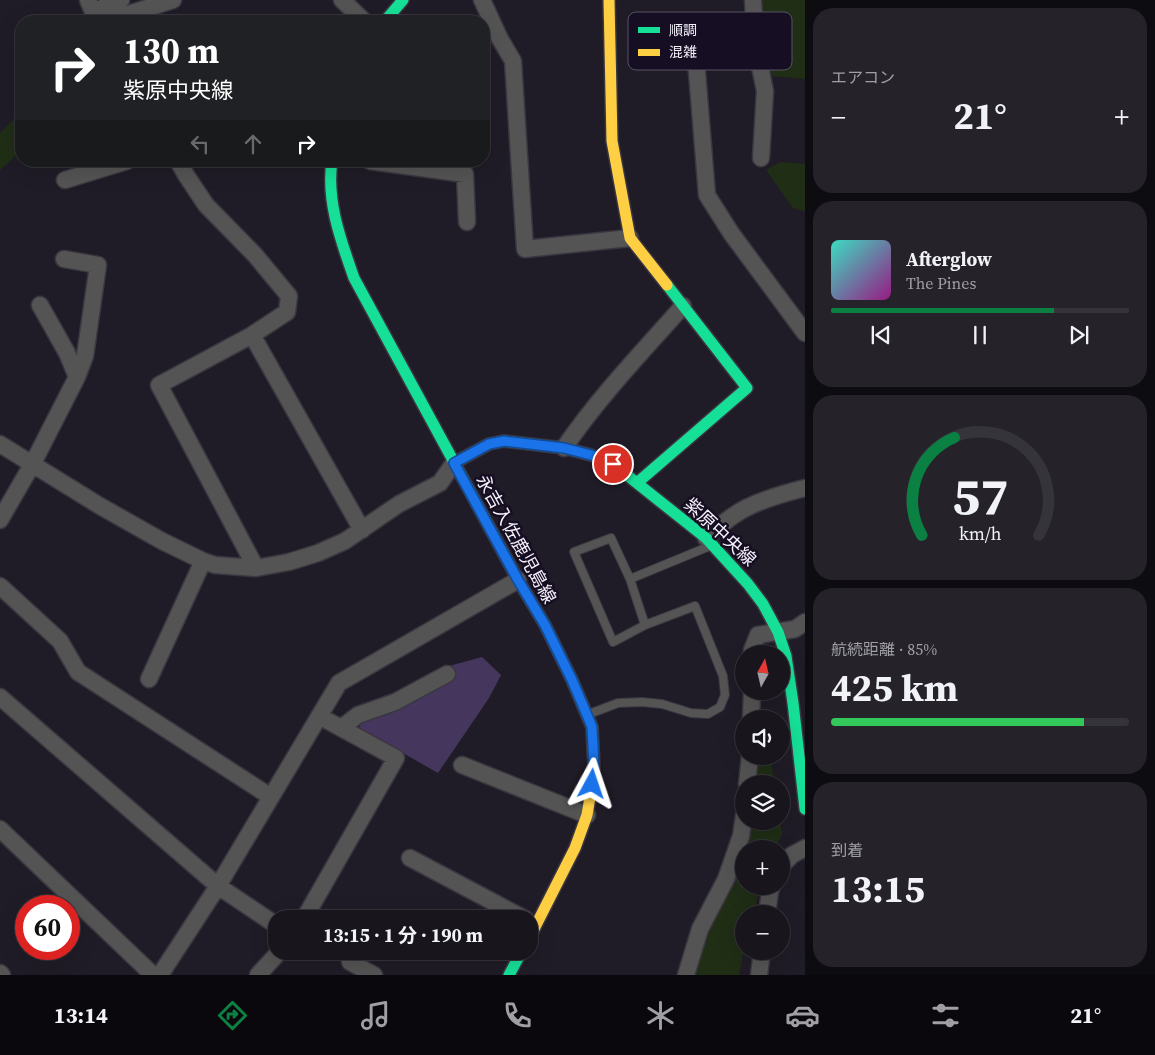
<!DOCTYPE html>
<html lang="ja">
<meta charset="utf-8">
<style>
body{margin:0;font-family:"Source Serif 4","Noto Sans JP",serif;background:#25222a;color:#f1f3f6;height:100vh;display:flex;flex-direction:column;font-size:19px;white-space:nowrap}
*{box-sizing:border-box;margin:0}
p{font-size:16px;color:#9f9fa4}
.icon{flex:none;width:28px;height:28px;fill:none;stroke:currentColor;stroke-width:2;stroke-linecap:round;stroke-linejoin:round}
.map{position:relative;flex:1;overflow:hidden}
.details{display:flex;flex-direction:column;gap:8px;padding:8px;background:#0d0c10;width:350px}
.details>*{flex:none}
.banner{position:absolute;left:15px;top:15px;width:475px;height:152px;border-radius:20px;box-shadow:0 5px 20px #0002,0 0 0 1px #36343b;background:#202124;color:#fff;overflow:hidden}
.needle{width:32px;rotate:8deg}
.tools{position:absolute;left:735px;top:645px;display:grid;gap:10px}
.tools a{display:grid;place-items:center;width:55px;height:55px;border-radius:50%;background:#18151d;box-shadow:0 5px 20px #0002,0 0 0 1px #36343b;font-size:25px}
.speed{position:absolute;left:15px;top:895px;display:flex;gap:10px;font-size:25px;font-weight:700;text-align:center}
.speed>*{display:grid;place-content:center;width:65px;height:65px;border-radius:50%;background:#18151d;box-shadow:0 5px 20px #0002,0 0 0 1px #36343b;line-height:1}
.speed .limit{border:8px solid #d22;background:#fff;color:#111}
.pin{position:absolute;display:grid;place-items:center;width:42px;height:42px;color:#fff;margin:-21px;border:2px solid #fff;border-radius:50%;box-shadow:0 1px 5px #0007}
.me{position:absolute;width:55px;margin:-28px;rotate:5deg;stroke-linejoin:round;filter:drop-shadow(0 0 4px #0008)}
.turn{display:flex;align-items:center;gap:18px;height:105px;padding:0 25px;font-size:22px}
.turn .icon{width:65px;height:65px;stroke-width:2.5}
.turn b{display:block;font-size:35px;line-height:42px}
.lanes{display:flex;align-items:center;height:48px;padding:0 25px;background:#0003;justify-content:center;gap:25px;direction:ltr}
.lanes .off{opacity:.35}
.big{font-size:38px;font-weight:700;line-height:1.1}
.details .tile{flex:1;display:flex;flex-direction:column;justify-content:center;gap:8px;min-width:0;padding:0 18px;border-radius:20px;background:#25222a}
.details .dial{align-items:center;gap:0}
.dial svg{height:130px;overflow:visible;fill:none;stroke:#36343b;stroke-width:7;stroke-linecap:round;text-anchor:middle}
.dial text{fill:#f1f3f6;stroke:none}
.song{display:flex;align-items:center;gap:15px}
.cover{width:60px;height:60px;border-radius:8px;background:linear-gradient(135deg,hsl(170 70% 55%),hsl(310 70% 35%))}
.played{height:5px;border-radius:2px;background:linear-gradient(90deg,#0b8043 75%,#36343b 75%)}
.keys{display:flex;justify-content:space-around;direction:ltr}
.heat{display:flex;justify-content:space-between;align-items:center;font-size:28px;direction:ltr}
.charge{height:8px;border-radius:4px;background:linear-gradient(90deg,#34c759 85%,#36343b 0)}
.trip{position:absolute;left:268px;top:910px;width:270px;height:50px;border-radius:20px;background:#18151d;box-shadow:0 5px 20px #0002,0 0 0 1px #36343b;font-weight:700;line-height:50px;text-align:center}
.menu{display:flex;height:80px;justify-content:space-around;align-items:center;background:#0a080c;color:#9f9fa4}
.menu .icon{width:35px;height:35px}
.menu .on{color:#0b8043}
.menu b{font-size:22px;color:#f1f3f6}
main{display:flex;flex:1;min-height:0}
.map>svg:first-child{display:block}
.green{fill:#202e16}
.water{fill:#45365d}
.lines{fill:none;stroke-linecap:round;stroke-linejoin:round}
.lane-casing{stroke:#3b3740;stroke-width:10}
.street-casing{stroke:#3b3740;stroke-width:19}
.fast-casing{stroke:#3b3740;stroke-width:14}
.slow-casing{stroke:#3b3740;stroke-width:14}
.lane{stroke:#545454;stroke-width:8}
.street{stroke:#545454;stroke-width:16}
.fast{stroke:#16e098;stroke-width:11}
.slow{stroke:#ffcf43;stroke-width:11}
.route-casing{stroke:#114b97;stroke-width:12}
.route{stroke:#1a73e8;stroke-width:9}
.labels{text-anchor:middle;stroke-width:5;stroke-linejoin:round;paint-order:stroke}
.street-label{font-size:18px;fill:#f6f2fd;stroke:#160e22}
.key{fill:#160e22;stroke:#595264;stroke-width:1}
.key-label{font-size:14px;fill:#f6f2fd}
</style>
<main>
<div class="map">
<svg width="805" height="975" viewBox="0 0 805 975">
<rect width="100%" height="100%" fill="#201c27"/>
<path class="green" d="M760,0h45v79l-34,-3 -7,-27z
M21,112v39l-21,19v-37z
M780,162l25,2v47l-12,-3 -27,-38z
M756,756h15l3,28h-21z
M750,821h30l2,14 -8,14h-30l5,-11z
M744,850v36h17l-8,28h-9v35l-5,26h-44l17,-56z"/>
<path class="water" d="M482,657l19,18 -12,23 -51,75 -79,-45 4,-9 90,-43 -4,-10z"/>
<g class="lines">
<g class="lane-casing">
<path id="lane" d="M611,538l19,41 15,46 -32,17 -39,-90z
M630,579l80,-33
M589,714l29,-11 24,-1 20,2 29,9 17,1 12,-7 5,-12 -2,-19 -28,-70 -50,19"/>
</g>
<g class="street-casing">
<path id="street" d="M88,0l5,12 28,-12
M342,0l22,21
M482,0l18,39 13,22 12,188 105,-11
M753,0l3,47 9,44 -4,67
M106,21l67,-21
M756,47l-60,13 11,135 24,38 74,100
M178,161l8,14 20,30 49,50 34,41 -2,16 -35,23 -93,50 97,183
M370,161l95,13 2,48
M65,180l62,-19
M64,259l34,6 -13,91 -8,21
M252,335l110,195
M0,444l100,62 62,35 41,20 12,4 41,3 33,-6 29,-9 27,-12 54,-37 41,-21 14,-20
M564,448c35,-51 78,-96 119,-142
M0,520l33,-57 44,-86 -10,-24 -27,-48
M706,538c12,-11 26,-23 40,-30 18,-9 39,-15 59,-20
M0,586l60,55 18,31 193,125
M752,654v-4l6,-15 37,-6 10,-7
M149,679l54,-118
M0,697l218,189 58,39
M751,719l1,-28
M341,728l17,-13 37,-13 52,-28
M462,765l125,50
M747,784l3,-28
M0,829l153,146
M410,858l115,61
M781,866l11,-11 13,-7
M767,914l3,-22 2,-6
M304,919l92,-161 -77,-42
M350,962l24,13
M0,973l2,2
M160,975l58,-89 121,-203 179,-103
M258,975l22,-24
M686,975l14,-46 26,-50 15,-43 3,-20
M759,975l3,-24"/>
</g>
<g class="fast-casing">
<path id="fast" d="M385,21l18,-21
M332,161c-6,40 9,80 22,117l164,302 27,45 27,55 20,47 2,40 -3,24
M454,463l35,-19 15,-3 60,7 27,7 22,9 93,74 42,46 15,20 15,28 8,24 7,47 12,106
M637,483l110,-95 -80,-103
M509,975l13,-24"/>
</g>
<g class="slow-casing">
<path id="slow" d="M609,0l3,141 18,97 37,47
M529,939l46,-91 12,-33 4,-24"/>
</g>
<use href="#lane" class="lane"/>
<use href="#street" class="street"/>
<use href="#fast" class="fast"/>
<use href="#slow" class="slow"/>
</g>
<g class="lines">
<g class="route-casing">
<path id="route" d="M592,784l2,-17 -2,-40 -5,-12 -15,-35 -27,-55 -27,-45 -64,-117 35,-19 15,-3 60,7 27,7 22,9"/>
</g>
<use href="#route" class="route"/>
</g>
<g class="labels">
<g class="street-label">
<text transform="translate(720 532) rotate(43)" y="6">紫原中央線</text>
<text transform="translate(516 539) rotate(61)" y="6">永吉入佐鹿児島線</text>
</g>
</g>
<rect x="628" y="12" width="164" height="58" rx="8" class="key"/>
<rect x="638" y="27" width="22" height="6" fill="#16e098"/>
<rect x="638" y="49" width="22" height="7" fill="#ffcf43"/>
<g class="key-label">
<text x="669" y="35">順調</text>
<text x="669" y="57">混雑</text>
</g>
</svg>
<div class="tools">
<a><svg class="needle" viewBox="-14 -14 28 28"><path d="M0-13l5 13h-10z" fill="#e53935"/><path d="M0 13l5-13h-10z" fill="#9f9fa4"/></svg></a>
<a><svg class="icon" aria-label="sound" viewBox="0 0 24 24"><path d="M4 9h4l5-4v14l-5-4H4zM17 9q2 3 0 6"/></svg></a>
<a><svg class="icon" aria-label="layers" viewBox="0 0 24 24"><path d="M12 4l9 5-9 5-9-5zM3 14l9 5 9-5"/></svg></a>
<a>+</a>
<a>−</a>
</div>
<div class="speed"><div class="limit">60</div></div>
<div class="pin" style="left:613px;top:464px;background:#d93025"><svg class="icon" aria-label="arrive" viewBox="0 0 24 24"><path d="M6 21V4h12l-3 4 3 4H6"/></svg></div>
<svg class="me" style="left:592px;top:784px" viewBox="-20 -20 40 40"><path d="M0-17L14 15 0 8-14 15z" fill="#1a73e8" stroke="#fff" stroke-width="4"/></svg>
<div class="trip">13:15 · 1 分 · 190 m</div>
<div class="banner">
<div class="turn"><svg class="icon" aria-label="right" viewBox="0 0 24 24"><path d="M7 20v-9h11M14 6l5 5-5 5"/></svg><div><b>130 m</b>紫原中央線</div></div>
<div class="lanes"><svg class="icon off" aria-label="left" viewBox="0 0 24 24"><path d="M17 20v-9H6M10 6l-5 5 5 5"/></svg><svg class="icon off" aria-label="ahead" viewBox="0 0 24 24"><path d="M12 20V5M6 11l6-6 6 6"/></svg><svg class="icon" aria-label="right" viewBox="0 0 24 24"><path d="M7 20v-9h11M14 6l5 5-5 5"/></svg></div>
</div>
</div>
<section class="details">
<div class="tile"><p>エアコン</p>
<div class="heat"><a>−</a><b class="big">21°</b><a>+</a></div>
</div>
<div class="tile">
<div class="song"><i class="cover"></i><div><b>Afterglow</b><p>The Pines</p></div></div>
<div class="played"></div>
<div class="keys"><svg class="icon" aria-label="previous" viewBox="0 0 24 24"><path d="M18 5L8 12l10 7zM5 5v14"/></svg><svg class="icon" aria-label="pause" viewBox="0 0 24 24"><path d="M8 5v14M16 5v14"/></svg><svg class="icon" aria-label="next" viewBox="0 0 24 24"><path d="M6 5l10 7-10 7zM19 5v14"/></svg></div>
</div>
<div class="tile dial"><svg viewBox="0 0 100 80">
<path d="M14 69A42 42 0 1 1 86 69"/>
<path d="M14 69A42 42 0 0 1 34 9" stroke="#0b8043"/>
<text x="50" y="56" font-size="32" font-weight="700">57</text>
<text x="50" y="72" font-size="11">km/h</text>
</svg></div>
<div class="tile"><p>航続距離 · 85%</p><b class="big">425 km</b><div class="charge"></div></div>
<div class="tile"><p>到着</p><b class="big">13:15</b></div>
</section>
</main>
<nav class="menu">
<b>13:14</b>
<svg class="icon on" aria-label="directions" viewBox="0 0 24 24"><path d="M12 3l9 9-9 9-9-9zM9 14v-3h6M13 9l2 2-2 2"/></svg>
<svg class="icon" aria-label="music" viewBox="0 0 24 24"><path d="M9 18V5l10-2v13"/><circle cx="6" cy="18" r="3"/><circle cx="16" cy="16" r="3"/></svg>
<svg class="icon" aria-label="phone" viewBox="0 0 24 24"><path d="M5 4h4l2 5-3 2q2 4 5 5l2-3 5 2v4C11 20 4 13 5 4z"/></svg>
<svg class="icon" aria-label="climate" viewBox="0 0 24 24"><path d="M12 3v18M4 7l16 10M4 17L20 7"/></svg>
<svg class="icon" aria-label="car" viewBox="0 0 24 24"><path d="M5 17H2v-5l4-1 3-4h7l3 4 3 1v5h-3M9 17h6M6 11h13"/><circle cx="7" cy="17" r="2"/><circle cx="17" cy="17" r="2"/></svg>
<svg class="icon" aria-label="filters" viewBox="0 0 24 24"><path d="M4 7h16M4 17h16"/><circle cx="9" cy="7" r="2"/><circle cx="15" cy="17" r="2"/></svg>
<b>21°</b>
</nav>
